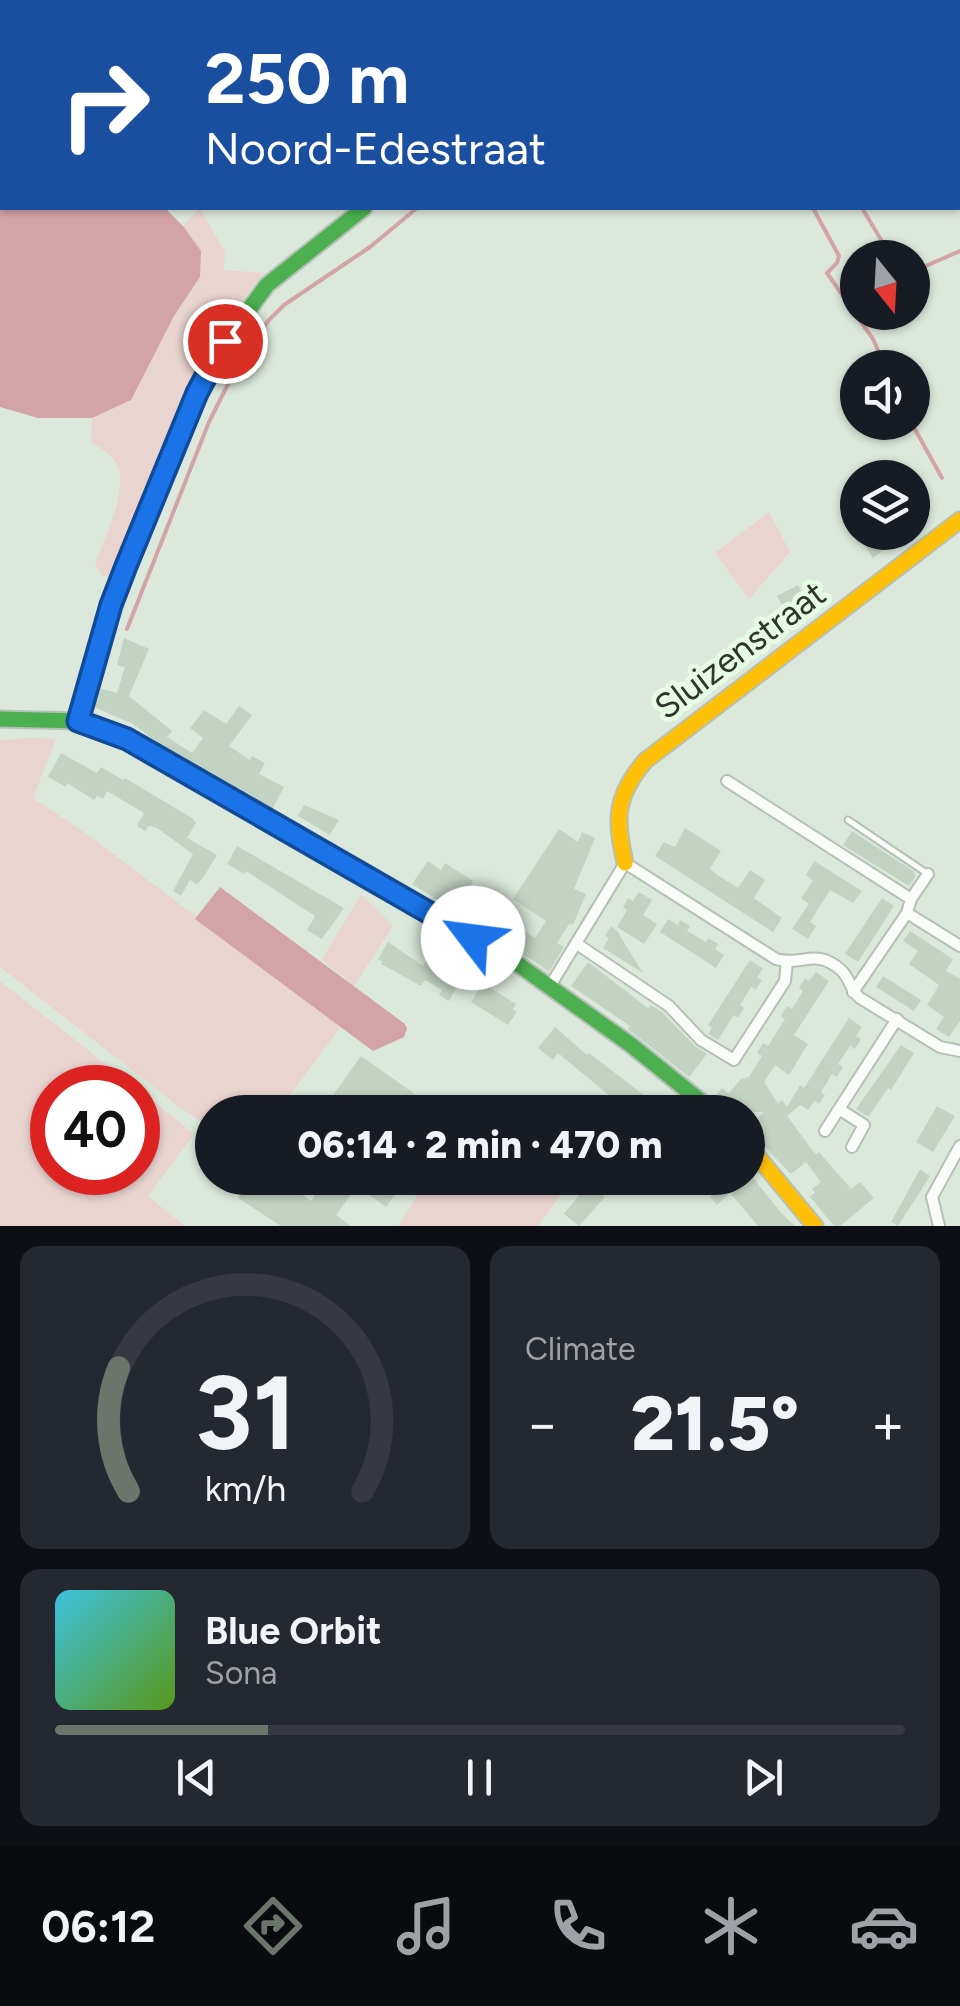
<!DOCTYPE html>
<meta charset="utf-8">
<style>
body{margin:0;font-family:Figtree,sans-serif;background:#242831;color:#f1f3f6;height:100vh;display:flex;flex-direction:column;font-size:38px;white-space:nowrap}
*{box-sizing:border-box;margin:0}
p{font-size:32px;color:#9ea1a6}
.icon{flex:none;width:55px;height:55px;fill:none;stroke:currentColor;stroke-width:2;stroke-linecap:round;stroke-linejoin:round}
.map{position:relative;height:1226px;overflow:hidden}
.side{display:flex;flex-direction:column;gap:20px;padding:20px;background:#0d0f14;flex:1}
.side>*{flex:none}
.guide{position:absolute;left:0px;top:0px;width:960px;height:210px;box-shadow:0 2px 8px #0004;background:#1a4fa0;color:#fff;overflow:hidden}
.needle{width:65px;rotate:162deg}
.tools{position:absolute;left:840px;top:240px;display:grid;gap:20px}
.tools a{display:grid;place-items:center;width:90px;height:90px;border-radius:50%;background:#171b24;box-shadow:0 2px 8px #0004;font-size:50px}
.speed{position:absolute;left:30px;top:1065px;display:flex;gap:20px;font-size:50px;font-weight:700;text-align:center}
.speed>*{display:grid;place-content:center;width:130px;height:130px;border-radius:50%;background:#171b24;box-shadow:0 2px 8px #0004;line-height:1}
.speed .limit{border:15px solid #d22;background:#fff;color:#111}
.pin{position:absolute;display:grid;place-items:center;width:85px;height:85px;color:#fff;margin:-42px;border:5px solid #fff;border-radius:50%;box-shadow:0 2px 10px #0007}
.me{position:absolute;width:110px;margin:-55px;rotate:300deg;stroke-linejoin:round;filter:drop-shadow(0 0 8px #0008)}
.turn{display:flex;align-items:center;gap:35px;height:210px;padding:0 40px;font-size:45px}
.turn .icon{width:130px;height:130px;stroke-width:2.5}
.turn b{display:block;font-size:70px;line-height:85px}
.big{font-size:75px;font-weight:800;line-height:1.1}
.side .card{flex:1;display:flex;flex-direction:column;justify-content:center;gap:15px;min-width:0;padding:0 35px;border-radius:20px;background:#242831}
.side .dial{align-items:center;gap:0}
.dial svg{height:260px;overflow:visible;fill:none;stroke:#363941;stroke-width:7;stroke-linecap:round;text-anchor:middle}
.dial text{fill:#f1f3f6;stroke:none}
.song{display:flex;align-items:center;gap:30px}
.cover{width:120px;height:120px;border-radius:15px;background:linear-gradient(135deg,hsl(190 70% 55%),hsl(90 70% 35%))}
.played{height:10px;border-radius:5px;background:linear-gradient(90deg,#6b756b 25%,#363941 25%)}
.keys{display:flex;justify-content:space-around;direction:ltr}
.heat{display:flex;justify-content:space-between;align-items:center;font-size:55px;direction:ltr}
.side .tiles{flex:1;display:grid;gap:20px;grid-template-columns:1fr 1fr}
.card:last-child{grid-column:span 2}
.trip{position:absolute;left:195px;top:1095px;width:570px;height:100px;border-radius:50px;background:#171b24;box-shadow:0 2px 8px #0004;font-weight:800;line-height:100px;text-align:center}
.dock{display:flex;height:160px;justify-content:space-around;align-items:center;background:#090b0e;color:#9ea1a6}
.dock .icon{width:70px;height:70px}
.dock .current{color:#6b756b}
.dock b{font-size:45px;color:#f1f3f6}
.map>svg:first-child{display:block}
.green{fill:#e9d4d0}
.forest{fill:#d8b6b5}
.water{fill:#d2a4a6}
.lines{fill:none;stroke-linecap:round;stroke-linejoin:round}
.stream{stroke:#d2a4a6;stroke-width:4}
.building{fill:#c3d3c3}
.lane-casing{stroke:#b6c0b6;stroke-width:9}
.street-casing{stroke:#b6c0b6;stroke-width:14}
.fast-casing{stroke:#b6c0b6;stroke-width:19}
.slow-casing{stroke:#b6c0b6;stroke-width:19}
.lane{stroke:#fafcfa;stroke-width:5}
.street{stroke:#fafcfa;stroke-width:10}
.fast{stroke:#4caf50;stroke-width:15}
.slow{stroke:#ffc107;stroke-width:15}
.route-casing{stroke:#114b97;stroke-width:25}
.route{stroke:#1a73e8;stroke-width:18}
.labels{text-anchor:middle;stroke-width:10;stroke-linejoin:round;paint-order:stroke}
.street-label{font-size:35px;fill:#2e372e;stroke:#e4fce3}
</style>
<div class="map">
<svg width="960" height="1226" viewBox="0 0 960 1226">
<rect width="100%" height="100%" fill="#dce8dc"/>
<path class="green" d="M200,208l25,45 -1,17 40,3c-73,86 -106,194 -146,297l-8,6h-7l-8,-11c8,-24 31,-69 24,-95 -3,-14 -18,-21 -28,-28l1,-24 39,-19 43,-83 26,-39 1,-26 -18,-25z
M769,512l21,40 -41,47 -34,-46z
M31,738l25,1 -23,59 51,34 257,194 -64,86h-65v17l-34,-23 -178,-139v-227z
M361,894l32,32 -39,60 -32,-26z
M0,981l135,106 -83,1v84h86v-83l56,45 -46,62 37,30h-185z
M428,1178h145l-35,48h-140z"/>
<path class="forest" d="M62,0h433l-433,2z"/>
<path class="water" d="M0,0h62l-60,2v206h163l18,18 18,25 -1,26 -26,39 -43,84 -39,18h-54l-38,-11z
M220,887l185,137 2,5 -3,8 -31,14 -178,-132z"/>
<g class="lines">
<path class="stream" d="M759,0l1,2
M714,2l4,-2
M813,208l26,48 -2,7 -10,10 46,66 13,29
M862,208l30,50
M912,272l48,-21
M911,422l31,56
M127,629l82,-207 29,-58 30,-43 16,-16 86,-58 47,-39"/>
</g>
<path class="building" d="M856,532h51l-34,26z
M798,585l13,23 -4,2 3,5 -17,10 -16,-29z
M124,638l25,11 -20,47 43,35 -5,6 25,16 11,-15 -13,-10 14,-18 22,14 13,-18 13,9 -23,31 21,14 2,-4 13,7 -6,11 25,13 -12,23 -109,-63 -30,-23 -39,-17 5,-19 18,5 8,-26 -8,-2z
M61,753l36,20 4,-6 22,13 2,-2 67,40 4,5 -9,15 30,17 -14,23 -6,6 -7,-4 -9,16 -8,-5 20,-37 -36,-26 -8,-2 -4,5 -8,-5 7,-13 -37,-22 -4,8 -6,-3 -3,4 -27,-17 -1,4 -18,-10z
M304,805l35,15 -9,15 -32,-19z
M685,828l36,23 -11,18 9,7 19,12 12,-18 15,10 -11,18 28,20 -9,14 -118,-76 9,-14 11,5z
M559,829l19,13 4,-10 13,6 -21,51 12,5 -13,31 -3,-2 -13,20 7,4 -15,24 -71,-45 4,-6 -10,-6 14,-20 14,9 2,-4 11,8 -8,11 30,20 11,-17 -33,-22z
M852,831l61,40 3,5 -7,10 -66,-41z
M237,846l107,62 -22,31 -15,-9 8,-14 -69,-45 -2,3 -17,-10z
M428,861l13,9 4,-7 28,18 -19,29 -42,-26z
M814,861l48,30 -9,12 -23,-13 -20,32 6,4 -8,13 -16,-10 17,-25 -8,-6 12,-17 -7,-6z
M639,892l13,8 -9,15 14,9 -13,20 -27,-17 10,-17 -4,-3 2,-4 3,-5 5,3z
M882,898l12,8 -36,56 -13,-8z
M668,919l10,6 2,-5 10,6 -3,5 19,11 2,-4 10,6 -3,5 9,6 -8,13 -56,-36z
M611,926l6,5 26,42 -40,-25 6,-10 -4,-2z
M910,931l43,28 -7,12 14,8v42l-11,16 -13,-8 8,-12 -17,-12 12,-20 -30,-21 9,-13 -15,-10z
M388,942l35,24 3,-5 24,13 3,-5 10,6 -14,26 -10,-6 3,-5 -17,-10 -4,6 -40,-22 2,-2 -5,-3z
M750,960l13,8 -6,10 5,2 -6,10 -5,-3 -11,18 4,3 -6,10 -4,-3 -16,25 -10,-6 4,-6 -4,-3z
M588,962l60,46 3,-3 12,8 32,33 12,8 -18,23 -61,-48 2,-3 -59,-40z
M816,972l13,9 -35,54 14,9 -19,31 -14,-10 -11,17 14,22 4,-4 5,7 13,-22 4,3 45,-70 13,9 -6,9 5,3 -6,10 -5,-3 -12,18 5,3 -6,10 -5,-3 -11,18 4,3 -6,9 -5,-3 -6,9 -8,-5 -13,11 29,39 3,-3 32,37 9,-7 14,16 -34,28h-6l-24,-29 5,-5 -3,-3 9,-7 -15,-20 -15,12 -43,-45 15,-17h-34l-15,-14 8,-10 7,5 12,-14 8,-2 13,-21 -5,-3 6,-10 5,3 17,-27 -4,-3 6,-10 5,3 11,-18 -4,-3 6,-10 4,3z
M883,976l38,24 -7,11 -38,-24z
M486,985l30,19 -3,5 4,3 -9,13 -37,-23 9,-14 3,2z
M555,1027l32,28 2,-2 77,59h-37l-71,-59 -5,7 -15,-12z
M901,1045l13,8 -23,37 -3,-2 -19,28 -4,-1 -9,-6z
M361,1056l34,24 45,32h-119z
M937,1106l18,10 -22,36 -17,-10z
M920,1169l10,7 -32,50 -7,-4z
M750,1174l33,41 12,11h-37l-28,-33 -13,12 -7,-8 7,-7 -8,-8 5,-4h6l12,12z
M252,1178h35l-3,3 27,20 16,-23 13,8 6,-8h61l-21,29 -29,-21 -21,29 15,11h-70l-43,-28z
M588,1184l17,13 -26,29 -15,-12z"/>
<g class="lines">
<g class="lane-casing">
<path id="lane" d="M848,820l80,54"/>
</g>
<g class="street-casing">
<path id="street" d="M666,2l4,-2
M727,781l184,118
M907,913l53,33
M577,944l92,62 32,34 33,20 51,-79 2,-20
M550,986l75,-123 151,96c26,8 39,-12 65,11 9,8 9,20 19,28l80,49 20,4
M853,992l54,-79 4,-14 17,-25
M825,1131l14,-22
M852,1147l12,-22 -25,-16 58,-90
M939,1226l-7,-29 28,-51"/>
</g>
<g class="fast-casing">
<path id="fast" d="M215,356l52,-71 97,-77
M0,719l78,2 49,18 392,226 112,80 83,67"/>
</g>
<g class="slow-casing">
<path id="slow" d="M78,721c35,-124 78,-250 137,-365
M625,863c-10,-45 -10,-66 20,-102l315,-241
M748,1145l67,81"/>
</g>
<use href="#lane" class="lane"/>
<use href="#street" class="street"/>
<use href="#fast" class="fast"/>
<use href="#slow" class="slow"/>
</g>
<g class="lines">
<g class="route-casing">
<path id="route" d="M225,341l-28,52 -71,173 -15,39 -33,116 49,18 346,199"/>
</g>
<use href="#route" class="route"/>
</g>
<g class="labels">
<g class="street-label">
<text transform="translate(740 650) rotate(-37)" y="12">Sluizenstraat</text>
</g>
</g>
</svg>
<div class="tools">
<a><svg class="needle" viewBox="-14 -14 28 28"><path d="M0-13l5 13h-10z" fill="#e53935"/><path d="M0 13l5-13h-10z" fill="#9ea1a6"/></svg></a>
<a><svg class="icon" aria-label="sound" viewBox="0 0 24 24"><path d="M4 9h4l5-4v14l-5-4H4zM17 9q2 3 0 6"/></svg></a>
<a><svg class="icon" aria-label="layers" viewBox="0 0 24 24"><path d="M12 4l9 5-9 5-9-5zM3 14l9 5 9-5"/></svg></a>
</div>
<div class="speed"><div class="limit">40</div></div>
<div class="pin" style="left:225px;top:341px;background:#d93025"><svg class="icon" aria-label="arrive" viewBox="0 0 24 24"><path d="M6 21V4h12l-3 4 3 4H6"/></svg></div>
<svg class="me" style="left:473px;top:938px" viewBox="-20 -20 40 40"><circle r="19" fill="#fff"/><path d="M0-13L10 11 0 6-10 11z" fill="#1a73e8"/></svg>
<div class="trip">06:14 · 2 min · 470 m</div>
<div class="guide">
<div class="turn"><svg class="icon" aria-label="right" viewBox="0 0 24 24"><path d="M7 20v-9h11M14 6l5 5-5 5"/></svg><div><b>250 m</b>Noord-Edestraat</div></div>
</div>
</div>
<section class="side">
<div class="tiles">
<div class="card dial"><svg viewBox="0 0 100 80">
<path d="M14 69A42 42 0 1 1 86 69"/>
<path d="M14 69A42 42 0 0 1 11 31" stroke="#6b756b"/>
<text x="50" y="56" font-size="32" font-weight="700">31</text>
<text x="50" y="72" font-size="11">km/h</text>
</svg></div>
<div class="card"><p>Climate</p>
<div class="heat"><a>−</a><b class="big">21.5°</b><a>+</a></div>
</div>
<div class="card">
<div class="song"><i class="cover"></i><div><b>Blue Orbit</b><p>Sona</p></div></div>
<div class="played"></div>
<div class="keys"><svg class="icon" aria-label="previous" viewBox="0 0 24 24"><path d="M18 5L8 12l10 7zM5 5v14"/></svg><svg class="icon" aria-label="pause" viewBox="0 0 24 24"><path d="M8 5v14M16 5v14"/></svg><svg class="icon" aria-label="next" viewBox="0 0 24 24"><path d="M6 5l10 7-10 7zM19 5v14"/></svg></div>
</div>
</div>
</section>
<nav class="dock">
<b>06:12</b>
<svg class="icon current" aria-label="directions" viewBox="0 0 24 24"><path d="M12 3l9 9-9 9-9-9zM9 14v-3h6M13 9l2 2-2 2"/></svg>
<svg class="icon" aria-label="music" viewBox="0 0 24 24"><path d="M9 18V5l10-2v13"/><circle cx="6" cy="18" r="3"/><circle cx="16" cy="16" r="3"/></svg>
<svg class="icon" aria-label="phone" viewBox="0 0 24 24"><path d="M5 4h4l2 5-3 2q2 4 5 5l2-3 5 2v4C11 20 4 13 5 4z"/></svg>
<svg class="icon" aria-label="climate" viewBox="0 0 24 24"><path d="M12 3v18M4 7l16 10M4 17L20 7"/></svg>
<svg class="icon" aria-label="car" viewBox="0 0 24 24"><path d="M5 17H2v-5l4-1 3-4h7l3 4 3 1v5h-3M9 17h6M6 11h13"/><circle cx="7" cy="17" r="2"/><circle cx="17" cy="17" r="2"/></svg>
</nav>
